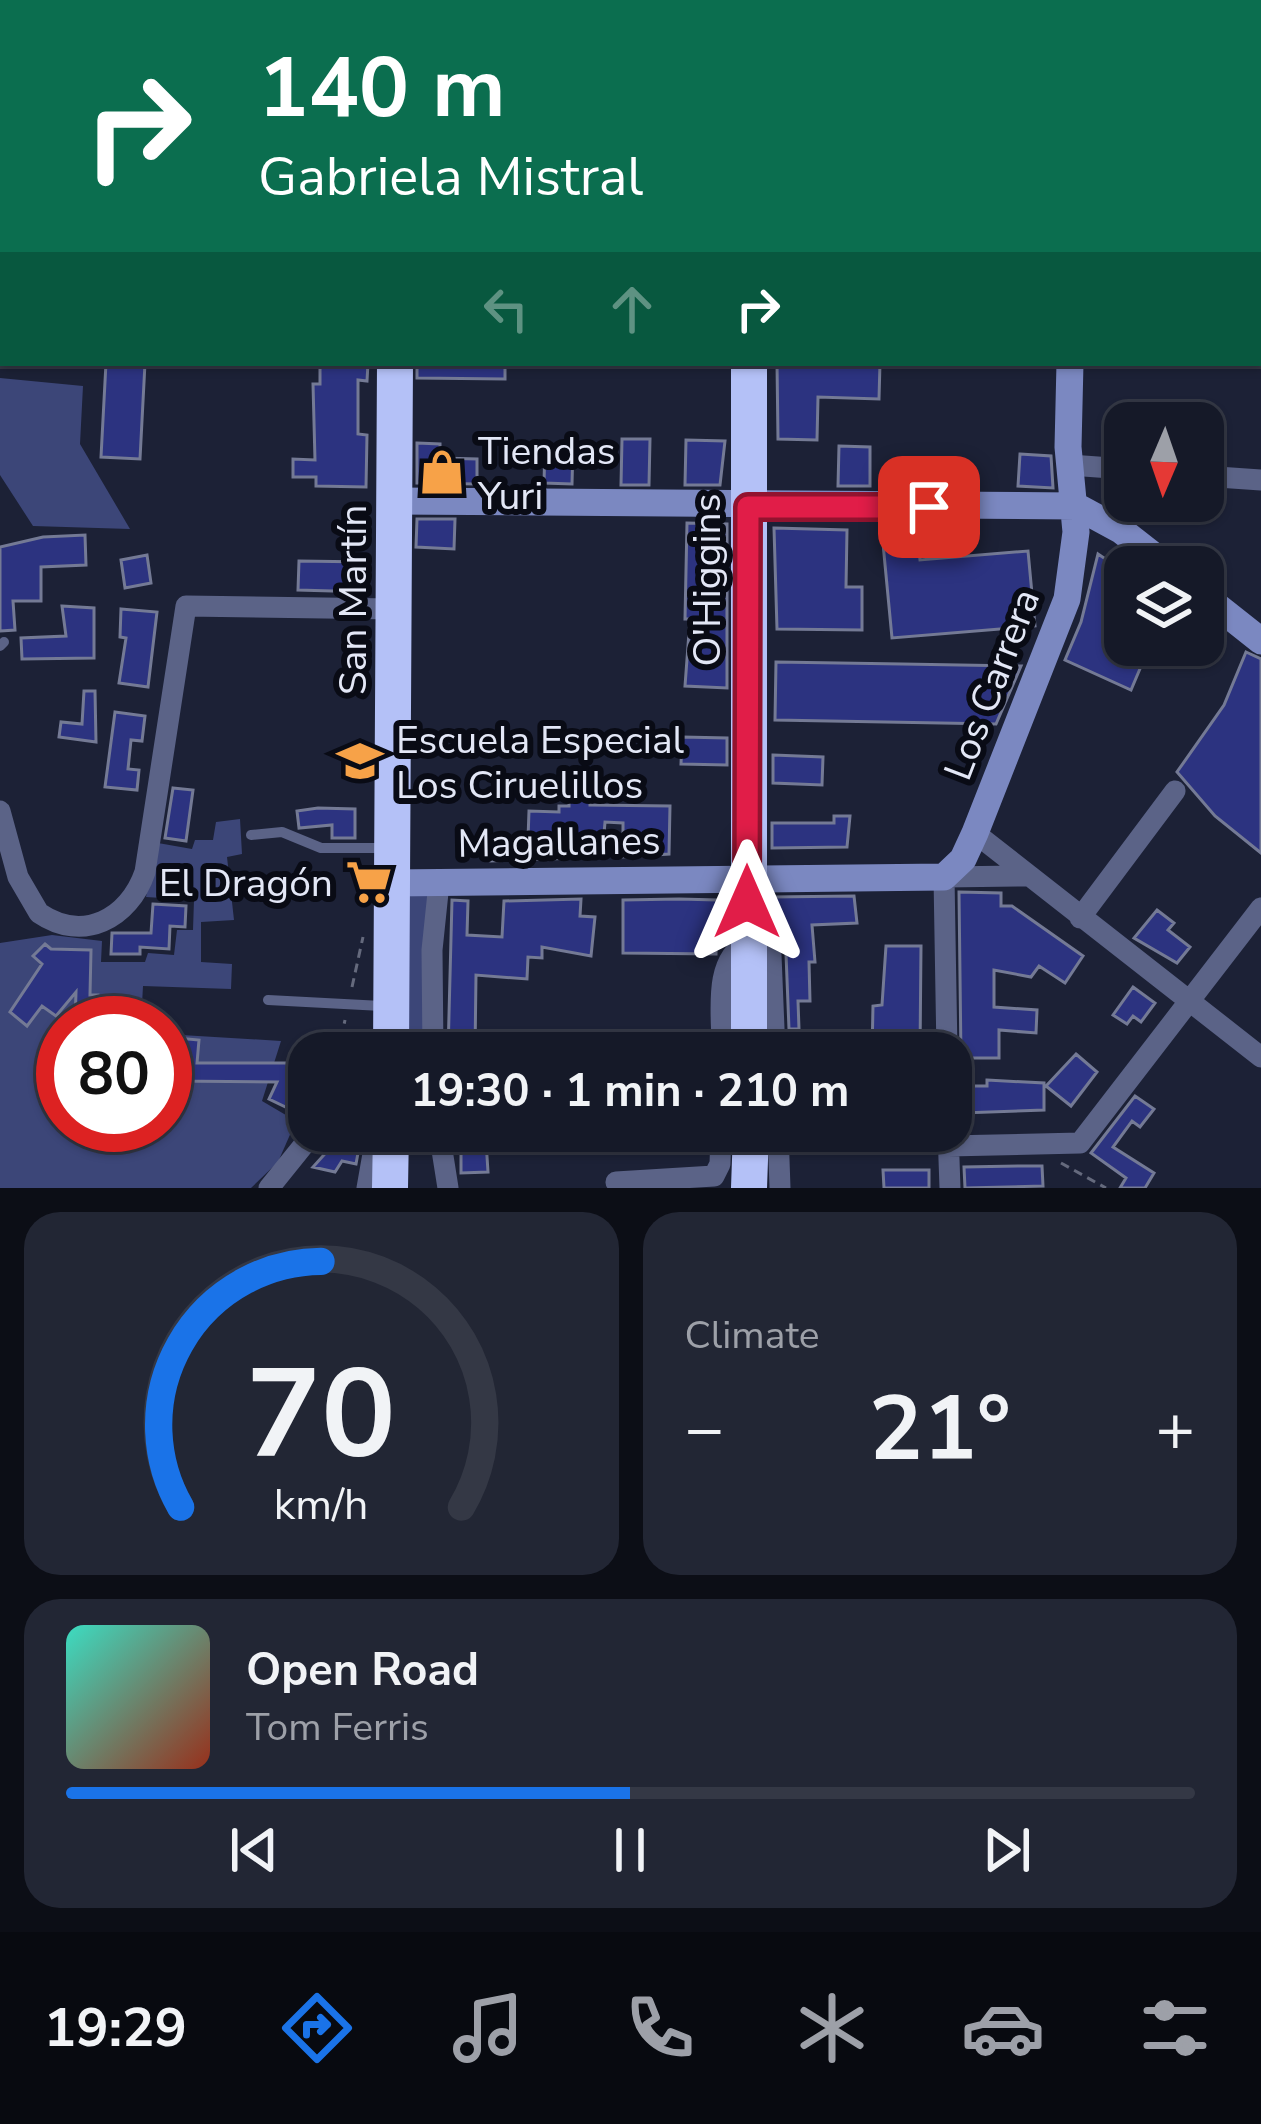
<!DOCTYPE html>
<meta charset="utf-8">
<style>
body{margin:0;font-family:"Nunito Sans",sans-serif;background:#222634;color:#f1f3f6;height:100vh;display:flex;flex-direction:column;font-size:45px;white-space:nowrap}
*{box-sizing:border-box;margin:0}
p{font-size:39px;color:#9da0a8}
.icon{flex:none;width:66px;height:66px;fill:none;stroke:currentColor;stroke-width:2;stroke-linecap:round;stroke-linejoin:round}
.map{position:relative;height:1188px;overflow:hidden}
.side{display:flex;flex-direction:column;gap:24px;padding:24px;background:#0c0e16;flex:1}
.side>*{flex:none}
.top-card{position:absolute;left:0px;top:0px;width:1263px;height:366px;box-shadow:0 3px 9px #0004,0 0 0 3px #343845;background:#0b6e4f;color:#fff;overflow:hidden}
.needle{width:78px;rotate:182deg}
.controls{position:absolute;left:1104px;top:402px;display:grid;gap:24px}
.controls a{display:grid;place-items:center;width:120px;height:120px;border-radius:24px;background:#151928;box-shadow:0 3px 9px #0004,0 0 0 3px #343845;font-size:60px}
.speed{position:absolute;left:36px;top:996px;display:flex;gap:24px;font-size:60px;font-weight:700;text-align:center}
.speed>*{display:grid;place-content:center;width:156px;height:156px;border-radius:50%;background:#151928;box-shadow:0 3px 9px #0004,0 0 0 3px #343845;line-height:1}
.speed .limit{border:18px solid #d22;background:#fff;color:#111}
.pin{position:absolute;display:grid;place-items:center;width:102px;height:102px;color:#fff;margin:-51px;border-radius:24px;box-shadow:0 6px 18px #0006}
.me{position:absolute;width:132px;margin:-66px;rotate:0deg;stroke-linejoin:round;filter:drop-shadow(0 0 9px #0008)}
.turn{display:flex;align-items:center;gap:42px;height:252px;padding:0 60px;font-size:54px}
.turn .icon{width:156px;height:156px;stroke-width:2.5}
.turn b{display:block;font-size:84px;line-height:102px}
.lanes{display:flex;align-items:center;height:114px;padding:0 60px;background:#0003;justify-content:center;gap:60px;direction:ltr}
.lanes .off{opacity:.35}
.big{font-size:90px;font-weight:700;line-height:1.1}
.side .card{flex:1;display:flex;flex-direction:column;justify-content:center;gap:18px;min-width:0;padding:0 42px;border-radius:36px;background:#222634}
.side .dial{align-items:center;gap:0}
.dial svg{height:312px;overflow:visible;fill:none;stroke:#343845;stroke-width:7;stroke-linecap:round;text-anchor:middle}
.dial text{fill:#f1f3f6;stroke:none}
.song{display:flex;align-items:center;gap:36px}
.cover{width:144px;height:144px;border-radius:18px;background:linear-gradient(135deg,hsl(170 70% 55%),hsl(10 70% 35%))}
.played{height:12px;border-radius:6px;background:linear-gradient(90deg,#1a73e8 50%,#343845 50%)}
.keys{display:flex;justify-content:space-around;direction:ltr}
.heat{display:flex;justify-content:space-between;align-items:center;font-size:66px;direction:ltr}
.side .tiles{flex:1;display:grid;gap:24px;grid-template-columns:1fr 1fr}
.card:last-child{grid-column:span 2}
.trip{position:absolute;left:288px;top:1032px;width:684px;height:120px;border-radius:36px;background:#151928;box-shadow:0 3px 9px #0004,0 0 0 3px #343845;font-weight:700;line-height:120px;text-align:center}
.tab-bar{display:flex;height:192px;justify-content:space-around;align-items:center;background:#080a10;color:#9da0a8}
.tab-bar .icon{width:84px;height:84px}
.tab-bar .active{color:#1a73e8}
.tab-bar b{font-size:54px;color:#f1f3f6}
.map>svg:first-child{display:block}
.green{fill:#3c4678}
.building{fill:#2c3380;stroke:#747a95;stroke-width:3}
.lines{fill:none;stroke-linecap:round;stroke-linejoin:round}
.path{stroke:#656a7d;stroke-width:3;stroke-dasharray:9 6;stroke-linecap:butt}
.lane{stroke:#5b6387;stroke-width:10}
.street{stroke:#5b6387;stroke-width:21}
.secondary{stroke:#7b88c1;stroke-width:27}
.highway{stroke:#b4c1f7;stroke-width:36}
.route-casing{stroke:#92132f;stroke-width:30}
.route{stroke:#e11d48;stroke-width:21}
.labels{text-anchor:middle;stroke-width:12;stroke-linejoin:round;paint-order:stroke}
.poi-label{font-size:39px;fill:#e3e7f6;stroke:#090b15;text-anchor:start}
.street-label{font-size:39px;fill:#e3e7f6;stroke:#090b15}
</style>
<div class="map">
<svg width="1261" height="1188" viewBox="0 0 1261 1188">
<rect width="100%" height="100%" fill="#1c2136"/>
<path class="green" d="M0,378l83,8 -3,58 50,85 -97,-3 -33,-51z
M240,819l2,35 -15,3 7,63 -33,2v40l31,2 -1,25 -88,-3 -2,37h-78v102h102v-91l116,7 -19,60 34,20 -18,41 -27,26h-251v-245l52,-8 50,6 -1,21h44l3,-9 26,2 3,-25h16l1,-30 -48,-3 12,-54 34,6 3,-9h18l3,-18z
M401,891l27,1 -4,161h-24z"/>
<path class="building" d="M106,363h39l-5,96 -39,-2z
M320,363h48l-1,18 -9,-1v54l9,1 -1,52 -50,-1v-9h-23v-18l22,1 -2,-76h7z
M417,363h88v16l-88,-1z
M777,363h103l-1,36 -61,-2 -1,43 -39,-1z
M622,439h28l-1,46h-28z
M686,440l39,1 -5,44h-35z
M417,443l23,1v14l37,1v25l-60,-1z
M545,445l28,1 -1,38 -28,-1z
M839,446l31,1v39h-32z
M1020,454l31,2 2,32 -35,-2z
M417,519h38l-1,30 -38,-2z
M687,523l40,1v164l-42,-2 5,-67h-5z
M774,528l73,2 -1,57h16v43l-85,-1z
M917,530l3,30 108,-9 7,75 -143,12 -10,-105z
M85,535l1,30 -45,2v34h-28l2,29 -15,1v-84l43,-10z
M1098,554l27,18v73h25l-19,45 -66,-30 16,-38z
M147,555l4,28 -26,5 -4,-28z
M299,561l68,1v30l-69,-2z
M62,606l32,2v50l-72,1 -1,-21 45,-2z
M121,609l36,3 -9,75 -29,-4 7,-45 -6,-1z
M1246,652l15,7v194l-46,-37 -38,-44 47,-67z
M776,662l126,2 119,2 -25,58 -221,-4z
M84,691h11l1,51 -37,-5 2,-15 21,2z
M115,712l30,4 -3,25 -11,-1 -3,29 11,1 -2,20 -32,-3z
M682,737l45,1v27l-46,-1z
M773,755l50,2 -1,28 -49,-2z
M569,785h21v20l80,1 -1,48 -46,3v-34l-18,-1 -3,35 -111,4v-21l37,-1 1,-28 30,1v-6h10z
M173,788l20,2 -7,51 -21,-3z
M318,808l37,1v29h-23v-13l-33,3 -2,-17z
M834,816h16l-3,31 -75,1v-25h62z
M959,892l42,1v13h11l71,50 -18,27 -26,-17 -8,11 -37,-7v37l43,3 -1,23 -37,-3v28h-38z
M854,896l3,27 -45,2 3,37h-6l1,39h-12l1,28h-10l-3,-75 -6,-11v-29h-8v-17z
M581,899l-1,17 15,1 -4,39 -49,-9v11l-14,-1 -1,22 -51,-4 -1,78h-27l4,-153 16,1 -1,34 35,2 2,-36z
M679,899l38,1 -1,54 -93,-1v-53z
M153,904l33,2 -1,21 -15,-1 -1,23 -29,-2v7h-29l1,-21h39z
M1157,910l17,13 -6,7 22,17 -13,16 -43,-25z
M45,944l6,5 40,1 -1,45h8v28h-23l1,-31 -20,24 -14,-10 -15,20 -17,-14 32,-48 -9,-8z
M886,946h35l-1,107h-48l1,-47 9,-1z
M1133,987l22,16 -14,19 -8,-6 -6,8 -14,-9z
M177,1038l22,2 -2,23h94l18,8v19l-11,23 -29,-14 8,-17 -104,-1z
M1076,1054l21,18 -26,34 -25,-20z
M987,1080l57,3v27l-82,3 -1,-27h26z
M1135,1096l19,13 -14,18 -8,-6 -19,26 41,26 -9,15h-25l6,-10 -35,-25z
M341,1136l19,6 -4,22 -14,-3 -7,11 -22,-5z
M486,1141l2,31 -27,1v-30z
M1019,1166h23l1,20 -78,2 -1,-21z
M883,1170h46v18h-45z"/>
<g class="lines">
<path class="path" d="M352,987l11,-50
M338,1053l7,-33
M1061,1163l45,25"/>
<path class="lane" d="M195,3v-3
M0,128l3,-1
M0,646l4,-4
M251,835l31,-3 39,16h62
M268,1000l114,6"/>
<path class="street" d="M0,4l4,-4
M1070,465l55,4
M1203,476l58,4
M0,811l18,66 21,36c44,30 90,6 106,-41l41,-266 208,3
M975,833l286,224
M1080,918l95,-127
M433,1053l-1,-103 7,-67
M722,1053c1,-36 -11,-92 26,-111l23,13 4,98
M947,1053l-3,-176 82,-1
M439,1131l9,57
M778,1131l2,57
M948,1131l2,57
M948,1146l132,-3 181,-235
M616,1182l98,-6 6,-12 1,-33
M269,1188l46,-57
M367,1188l10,-57"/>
<path class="secondary" d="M1083,3v-3
M1260,177h1
M394,501l682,5 46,25 46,36
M1203,595l58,46
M392,883l552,-6 19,-18 12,-26 92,-234 9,-67 -8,-85 2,-84"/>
<path class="highway" d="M396,3v-3
M753,3v-3
M749,363v690
M391,1053l4,-690
M390,1188l1,-57
M749,1188l2,-57"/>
</g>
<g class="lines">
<g class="route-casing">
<path id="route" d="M747,902l1,-395h181"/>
</g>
<use href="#route" class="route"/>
</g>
<defs>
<g id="shop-bare" transform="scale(3.6)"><path d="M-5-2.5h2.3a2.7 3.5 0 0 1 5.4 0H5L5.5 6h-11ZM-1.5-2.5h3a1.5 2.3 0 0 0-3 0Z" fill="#f7a248" stroke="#090b15" stroke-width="2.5" paint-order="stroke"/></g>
<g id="school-bare" transform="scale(3.6)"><path d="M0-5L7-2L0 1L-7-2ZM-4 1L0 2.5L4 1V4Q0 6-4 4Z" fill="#f7a248" stroke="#090b15" stroke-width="2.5" paint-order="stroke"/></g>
<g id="supermarket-bare" transform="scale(3.6)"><path d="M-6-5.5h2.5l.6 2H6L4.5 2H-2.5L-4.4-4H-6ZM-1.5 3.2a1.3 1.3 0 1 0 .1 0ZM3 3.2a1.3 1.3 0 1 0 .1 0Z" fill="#f7a248" stroke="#090b15" stroke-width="2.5" paint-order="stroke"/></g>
</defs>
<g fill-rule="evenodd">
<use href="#shop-bare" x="442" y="472"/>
<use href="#school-bare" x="360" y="761"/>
<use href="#supermarket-bare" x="369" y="882"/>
</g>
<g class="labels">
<g class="poi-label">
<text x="478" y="464">Tiendas<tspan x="478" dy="45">Yuri</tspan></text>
<text x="396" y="753">Escuela Especial<tspan x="396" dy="45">Los Ciruelillos</tspan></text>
<text x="333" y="896" text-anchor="end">El Dragón</text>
</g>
<g class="street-label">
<text transform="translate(706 580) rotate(-90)" y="14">O'Higgins</text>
<text transform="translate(352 600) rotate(-90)" y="14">San Martín</text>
<text transform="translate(991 684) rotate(-69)" y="14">Los Carrera</text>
<text transform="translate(559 841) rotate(-1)" y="14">Magallanes</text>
</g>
</g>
</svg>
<div class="controls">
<a><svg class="needle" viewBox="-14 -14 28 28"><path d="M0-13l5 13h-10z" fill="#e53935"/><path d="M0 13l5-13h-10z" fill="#9da0a8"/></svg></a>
<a><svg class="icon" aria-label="layers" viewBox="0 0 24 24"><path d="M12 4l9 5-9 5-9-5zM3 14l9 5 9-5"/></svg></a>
</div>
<div class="speed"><div class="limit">80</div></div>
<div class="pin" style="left:929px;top:507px;background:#d93025"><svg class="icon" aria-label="arrive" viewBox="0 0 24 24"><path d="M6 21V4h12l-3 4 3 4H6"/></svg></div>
<svg class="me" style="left:747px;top:902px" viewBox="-20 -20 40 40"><path d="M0-17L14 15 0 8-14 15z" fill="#e11d48" stroke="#fff" stroke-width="4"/></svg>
<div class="trip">19:30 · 1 min · 210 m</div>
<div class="top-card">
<div class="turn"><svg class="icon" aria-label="right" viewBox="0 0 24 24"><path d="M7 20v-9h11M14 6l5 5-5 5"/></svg><div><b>140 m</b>Gabriela Mistral</div></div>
<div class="lanes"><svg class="icon off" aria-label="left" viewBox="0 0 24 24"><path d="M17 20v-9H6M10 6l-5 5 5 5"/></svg><svg class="icon off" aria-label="ahead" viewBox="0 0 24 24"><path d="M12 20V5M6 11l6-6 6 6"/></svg><svg class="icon" aria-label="right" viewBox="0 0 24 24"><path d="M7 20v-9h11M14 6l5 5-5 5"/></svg></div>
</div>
</div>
<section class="side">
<div class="tiles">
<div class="card dial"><svg viewBox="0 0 100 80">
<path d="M14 69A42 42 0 1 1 86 69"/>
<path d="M14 69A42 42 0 0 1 50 6" stroke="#1a73e8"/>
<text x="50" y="56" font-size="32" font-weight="700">70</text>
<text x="50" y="72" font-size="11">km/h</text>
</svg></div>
<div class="card"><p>Climate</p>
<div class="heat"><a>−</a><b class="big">21°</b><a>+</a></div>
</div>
<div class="card">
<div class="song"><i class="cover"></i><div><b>Open Road</b><p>Tom Ferris</p></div></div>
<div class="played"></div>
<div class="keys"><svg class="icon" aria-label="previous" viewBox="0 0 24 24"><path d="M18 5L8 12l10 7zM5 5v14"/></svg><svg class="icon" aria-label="pause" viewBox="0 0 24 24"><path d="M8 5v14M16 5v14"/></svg><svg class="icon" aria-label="next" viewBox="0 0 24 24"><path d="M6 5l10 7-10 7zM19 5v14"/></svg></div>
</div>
</div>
</section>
<nav class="tab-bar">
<b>19:29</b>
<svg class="icon active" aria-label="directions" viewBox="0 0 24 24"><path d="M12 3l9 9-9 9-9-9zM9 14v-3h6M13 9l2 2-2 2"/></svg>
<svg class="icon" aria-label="music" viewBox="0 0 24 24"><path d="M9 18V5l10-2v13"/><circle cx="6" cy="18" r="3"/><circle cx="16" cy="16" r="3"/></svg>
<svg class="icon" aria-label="phone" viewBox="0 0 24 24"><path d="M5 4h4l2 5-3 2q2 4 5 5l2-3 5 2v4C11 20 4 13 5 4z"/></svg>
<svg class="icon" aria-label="climate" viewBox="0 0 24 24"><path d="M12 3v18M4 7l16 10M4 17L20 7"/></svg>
<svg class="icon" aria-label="car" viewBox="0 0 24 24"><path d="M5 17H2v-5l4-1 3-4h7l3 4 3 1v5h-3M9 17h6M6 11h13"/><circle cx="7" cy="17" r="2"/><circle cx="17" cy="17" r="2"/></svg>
<svg class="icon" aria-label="filters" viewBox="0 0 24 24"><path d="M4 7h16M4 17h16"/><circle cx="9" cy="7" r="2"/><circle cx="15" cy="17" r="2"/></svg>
</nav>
